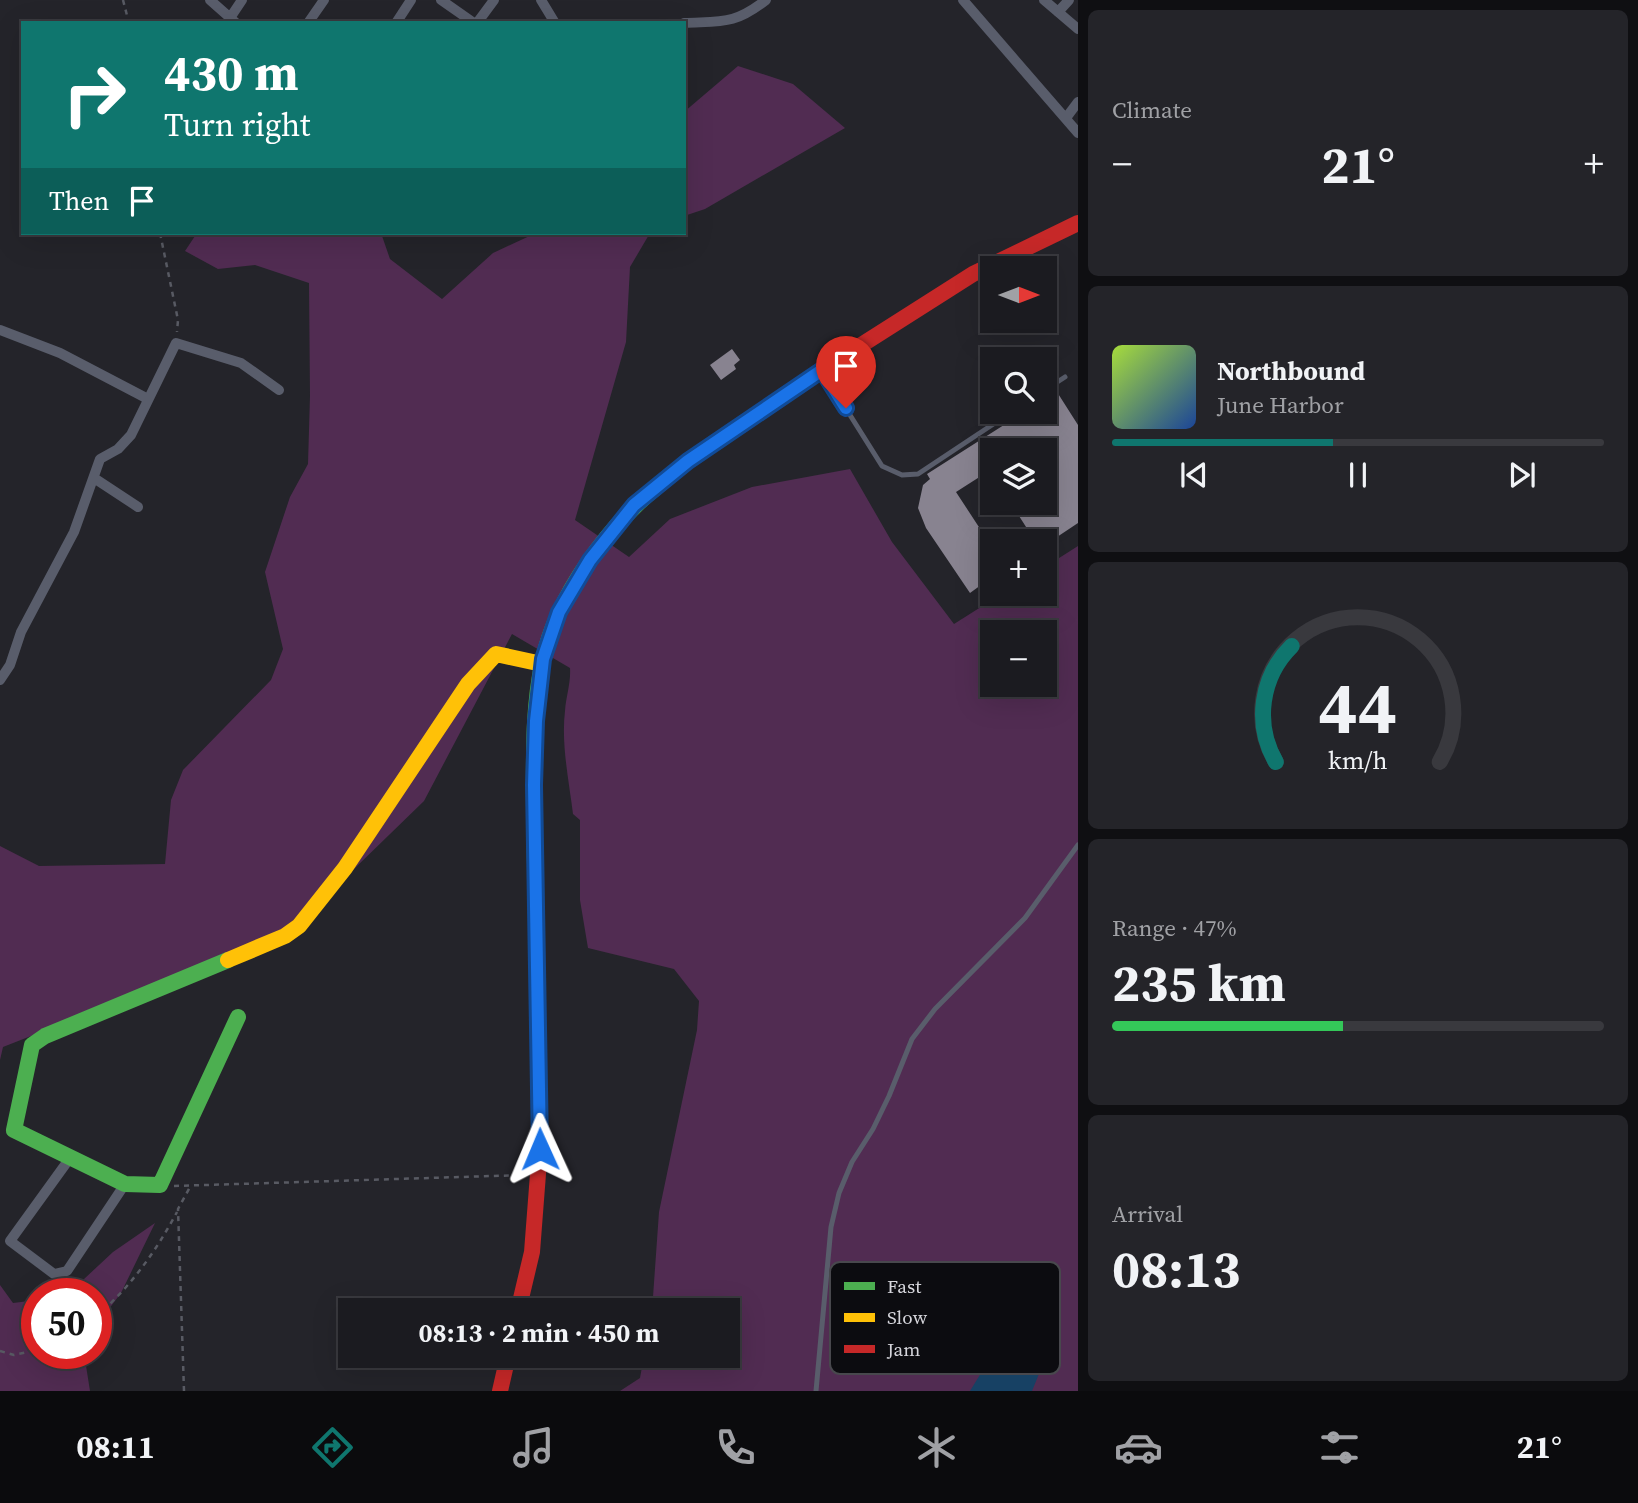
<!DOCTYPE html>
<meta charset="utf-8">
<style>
body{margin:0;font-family:"Source Serif 4",serif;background:#242429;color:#f1f3f6;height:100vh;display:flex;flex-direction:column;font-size:26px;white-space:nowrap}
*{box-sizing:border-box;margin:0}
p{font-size:23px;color:#a0a1a5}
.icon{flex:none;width:38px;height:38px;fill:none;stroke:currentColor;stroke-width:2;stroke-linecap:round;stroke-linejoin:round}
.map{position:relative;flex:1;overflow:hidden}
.side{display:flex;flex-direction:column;gap:10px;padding:10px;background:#0f0f12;width:560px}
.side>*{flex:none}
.top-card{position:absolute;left:21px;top:21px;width:665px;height:214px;border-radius:0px;box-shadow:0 7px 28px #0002,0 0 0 2px #39393e;background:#0f766e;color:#fff;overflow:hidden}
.needle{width:46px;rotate:90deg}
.controls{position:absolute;left:980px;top:256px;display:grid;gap:14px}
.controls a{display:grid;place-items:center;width:77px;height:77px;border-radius:0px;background:#1b1b20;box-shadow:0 7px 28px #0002,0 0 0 2px #39393e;font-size:35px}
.speed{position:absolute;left:21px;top:1278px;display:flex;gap:14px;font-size:35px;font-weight:700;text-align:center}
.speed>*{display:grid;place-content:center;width:91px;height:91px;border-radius:50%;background:#1b1b20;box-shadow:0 7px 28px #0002,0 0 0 2px #39393e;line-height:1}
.speed .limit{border:10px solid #d22;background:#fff;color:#111}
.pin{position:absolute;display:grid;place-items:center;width:60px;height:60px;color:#fff;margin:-72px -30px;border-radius:50% 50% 50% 0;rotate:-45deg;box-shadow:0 0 7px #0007}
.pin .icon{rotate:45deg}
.me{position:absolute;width:77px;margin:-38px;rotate:359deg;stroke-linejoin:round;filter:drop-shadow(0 0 5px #0008)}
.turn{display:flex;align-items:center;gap:24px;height:147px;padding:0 28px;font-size:32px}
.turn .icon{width:91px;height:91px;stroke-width:2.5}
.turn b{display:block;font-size:49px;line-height:60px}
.then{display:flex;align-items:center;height:66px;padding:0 28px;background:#0003;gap:14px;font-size:26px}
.big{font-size:52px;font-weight:700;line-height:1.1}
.side .card{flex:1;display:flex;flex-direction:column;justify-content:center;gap:10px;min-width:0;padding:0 24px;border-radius:10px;background:#242429}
.side .dial{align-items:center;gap:0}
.dial svg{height:182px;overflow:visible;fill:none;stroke:#39393e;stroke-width:7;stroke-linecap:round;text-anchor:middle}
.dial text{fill:#f1f3f6;stroke:none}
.song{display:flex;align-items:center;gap:21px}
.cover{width:84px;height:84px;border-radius:10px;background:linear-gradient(135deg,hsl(80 70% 55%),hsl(220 70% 35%))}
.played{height:7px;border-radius:4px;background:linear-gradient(90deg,#0f766e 45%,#39393e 45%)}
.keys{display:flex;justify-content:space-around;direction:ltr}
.heat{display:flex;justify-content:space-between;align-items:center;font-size:38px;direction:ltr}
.charge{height:10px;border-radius:5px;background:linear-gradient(90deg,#34c759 47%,#39393e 0)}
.trip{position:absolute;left:338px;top:1298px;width:402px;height:70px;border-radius:0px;background:#1b1b20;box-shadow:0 7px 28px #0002,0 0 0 2px #39393e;font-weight:700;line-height:70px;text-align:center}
.tabs{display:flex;height:112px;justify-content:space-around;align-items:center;background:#0b0b0d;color:#a0a1a5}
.tabs .icon{width:49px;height:49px}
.tabs .selected{color:#0f766e}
.tabs b{font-size:32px;color:#f1f3f6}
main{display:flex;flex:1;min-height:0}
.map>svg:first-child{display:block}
.green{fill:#512c52;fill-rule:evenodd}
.water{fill:#174164}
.building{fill:#888390}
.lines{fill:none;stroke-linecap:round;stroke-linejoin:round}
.path{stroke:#585a63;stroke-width:2.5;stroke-dasharray:5 5;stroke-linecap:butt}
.lane{stroke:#595d6b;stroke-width:5}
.street{stroke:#595d6b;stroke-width:10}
.fast{stroke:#4caf50;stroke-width:16}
.slow{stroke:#ffc107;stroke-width:16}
.jam{stroke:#c62828;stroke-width:16}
.route-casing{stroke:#114b97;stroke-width:18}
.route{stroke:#1a73e8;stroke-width:12}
.key{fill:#0c0c10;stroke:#48484d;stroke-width:2}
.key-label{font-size:19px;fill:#d5d5db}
</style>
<main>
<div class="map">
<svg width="1078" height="1391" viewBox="0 0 1078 1391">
<rect width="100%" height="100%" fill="#24242a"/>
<path class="green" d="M738,66l55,18 52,44 -140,81 -21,7v-104z
M197,233h184l9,26 52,40 51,-46 43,-20h114l-20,34 -4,75 -51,178 54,37 41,-38 82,-32 98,-18 42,73 62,82 49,-31h42v-26l33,-21v845h-458l20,-13 4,-22h84v-45h-76l7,-99 38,-182 2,-29 -25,-32 -86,-21 -8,-48v-80l-7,-6c-4,-33 -12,-70 -8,-103 1,-15 6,-28 5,-43l-58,-34 -88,167 -139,135 -282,111 -3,13v-214l39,20 126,-2 6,-64 12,-30 88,-90 12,-31 -18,-77 25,-75 18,-33 2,-68 -1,-113 -54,-18 -37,4 -33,-18zM992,632h53v52h-53z
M155,1223l-34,70 -25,33v-33h-27l44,-41z
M0,1285l13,18 24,-3v53h47l6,38h-90z"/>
<path class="water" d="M1029,1276l24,19c4,34 -8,65 -21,96h-62l38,-62z"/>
<path class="building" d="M732,349l8,11 -6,5 2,4 -15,11 -11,-15z
M1057,392l21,33v98l-27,18h-16l-25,-39h35v-52h-53v19l-36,23 36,55v30l-22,16 -44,-65 -8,-20 5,-23 7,-6 -3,-5 99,-63h19v-11z"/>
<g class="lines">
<path class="path" d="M123,0l6,23
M160,233l18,87 -1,12
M174,1186l350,-11
M96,1317c35,-31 59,-64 81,-105
M0,1351l14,4 23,-5
M184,1391l-6,-182 12,-22"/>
<path class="lane" d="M823,372l59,94 20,9 16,-1 95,-63
M1045,390l20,-13
M816,1391l15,-164 8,-34 13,-31 21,-33 16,-33 23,-57 23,-30 90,-91 53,-73"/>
<path class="street" d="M210,0l26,23
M441,0l33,23
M541,0l14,23
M963,0l115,133
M1044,0l34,29
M1058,12l11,-12
M230,18l12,-18
M308,23l16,-23
M396,23l15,-23
M477,23l17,-23
M684,23c38,-2 50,2 82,-23
M1066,118l12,-16
M0,330l60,23 88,46
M94,478l44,29
M0,680l10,-15 11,-33 53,-100 26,-73 18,-10 13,-14 45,-92 65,20 38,27
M70,1158l-60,83 44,33 13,-3 58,-87"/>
<path class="fast" d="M228,960l-183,76 -13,9 -18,85 111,54 35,1 78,-168
M537,967c-1,-51 -2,-102 -3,-154 0,-50 -2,-103 9,-153 14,-64 65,-134 115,-174"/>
<path class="slow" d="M228,960l57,-24 14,-10 46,-58 123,-184 28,-30 46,10"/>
<path class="jam" d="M658,486l30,-25 134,-91 151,-96 105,-51
M518,1311l14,-59 8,-104 -3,-181
M500,1391l8,-35"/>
</g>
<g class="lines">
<g class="route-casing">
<path id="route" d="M540,1149l-6,-364 2,-64 7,-62 16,-47 31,-52 44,-55 54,-44 134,-91 24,38"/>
</g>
<use href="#route" class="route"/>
</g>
<rect x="830" y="1262" width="230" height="112" rx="10" class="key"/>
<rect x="844" y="1282" width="31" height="8" fill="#4caf50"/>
<rect x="844" y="1313" width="31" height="9" fill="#ffc107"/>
<rect x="844" y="1345" width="31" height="8" fill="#c62828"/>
<g class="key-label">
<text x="887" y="1293">Fast</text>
<text x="887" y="1324">Slow</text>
<text x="887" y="1356">Jam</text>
</g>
</svg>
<div class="controls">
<a><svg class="needle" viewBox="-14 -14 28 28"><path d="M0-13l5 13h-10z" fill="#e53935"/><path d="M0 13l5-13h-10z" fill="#a0a1a5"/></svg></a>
<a><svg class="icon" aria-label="search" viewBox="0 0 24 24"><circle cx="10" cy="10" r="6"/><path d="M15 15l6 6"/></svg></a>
<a><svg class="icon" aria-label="layers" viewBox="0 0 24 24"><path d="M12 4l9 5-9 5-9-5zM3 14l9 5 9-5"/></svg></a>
<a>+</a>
<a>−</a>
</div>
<div class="speed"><div class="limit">50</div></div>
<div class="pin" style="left:846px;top:408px;background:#d93025"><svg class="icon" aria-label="arrive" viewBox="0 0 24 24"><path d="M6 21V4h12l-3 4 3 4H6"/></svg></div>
<svg class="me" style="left:540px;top:1149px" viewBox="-20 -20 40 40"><path d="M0-17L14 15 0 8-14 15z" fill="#1a73e8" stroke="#fff" stroke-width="4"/></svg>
<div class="trip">08:13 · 2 min · 450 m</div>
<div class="top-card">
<div class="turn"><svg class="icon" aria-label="right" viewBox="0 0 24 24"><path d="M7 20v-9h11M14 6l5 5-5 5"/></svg><div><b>430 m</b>Turn right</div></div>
<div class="then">Then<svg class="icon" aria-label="arrive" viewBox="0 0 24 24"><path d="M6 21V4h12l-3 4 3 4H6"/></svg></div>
</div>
</div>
<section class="side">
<div class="card"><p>Climate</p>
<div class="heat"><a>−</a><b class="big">21°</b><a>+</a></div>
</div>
<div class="card">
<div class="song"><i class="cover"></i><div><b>Northbound</b><p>June Harbor</p></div></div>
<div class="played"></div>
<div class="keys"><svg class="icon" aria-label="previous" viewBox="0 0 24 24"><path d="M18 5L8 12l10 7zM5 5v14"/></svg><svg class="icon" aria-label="pause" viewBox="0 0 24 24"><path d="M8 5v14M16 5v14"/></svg><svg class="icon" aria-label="next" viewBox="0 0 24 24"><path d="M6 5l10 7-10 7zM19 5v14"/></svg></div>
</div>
<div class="card dial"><svg viewBox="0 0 100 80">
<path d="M14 69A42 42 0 1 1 86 69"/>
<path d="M14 69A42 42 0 0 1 21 18" stroke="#0f766e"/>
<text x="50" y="56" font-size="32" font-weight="700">44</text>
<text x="50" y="72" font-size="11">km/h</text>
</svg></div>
<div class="card"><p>Range · 47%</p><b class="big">235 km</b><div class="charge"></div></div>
<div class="card"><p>Arrival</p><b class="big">08:13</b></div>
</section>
</main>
<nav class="tabs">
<b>08:11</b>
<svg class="icon selected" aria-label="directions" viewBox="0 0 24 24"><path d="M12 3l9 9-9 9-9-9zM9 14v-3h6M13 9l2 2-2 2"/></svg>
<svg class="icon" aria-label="music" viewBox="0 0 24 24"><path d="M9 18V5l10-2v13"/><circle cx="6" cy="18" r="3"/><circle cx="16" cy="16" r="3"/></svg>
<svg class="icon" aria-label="phone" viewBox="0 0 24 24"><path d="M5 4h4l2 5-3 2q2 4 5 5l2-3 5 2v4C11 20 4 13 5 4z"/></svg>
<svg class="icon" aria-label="climate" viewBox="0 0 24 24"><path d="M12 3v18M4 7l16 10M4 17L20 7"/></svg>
<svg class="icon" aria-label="car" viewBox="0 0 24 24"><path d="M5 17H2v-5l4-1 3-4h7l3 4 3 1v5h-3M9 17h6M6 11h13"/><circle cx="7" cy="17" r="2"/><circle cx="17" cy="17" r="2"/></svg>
<svg class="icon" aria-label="filters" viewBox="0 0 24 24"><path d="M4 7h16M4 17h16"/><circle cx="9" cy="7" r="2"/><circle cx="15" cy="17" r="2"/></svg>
<b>21°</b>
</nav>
